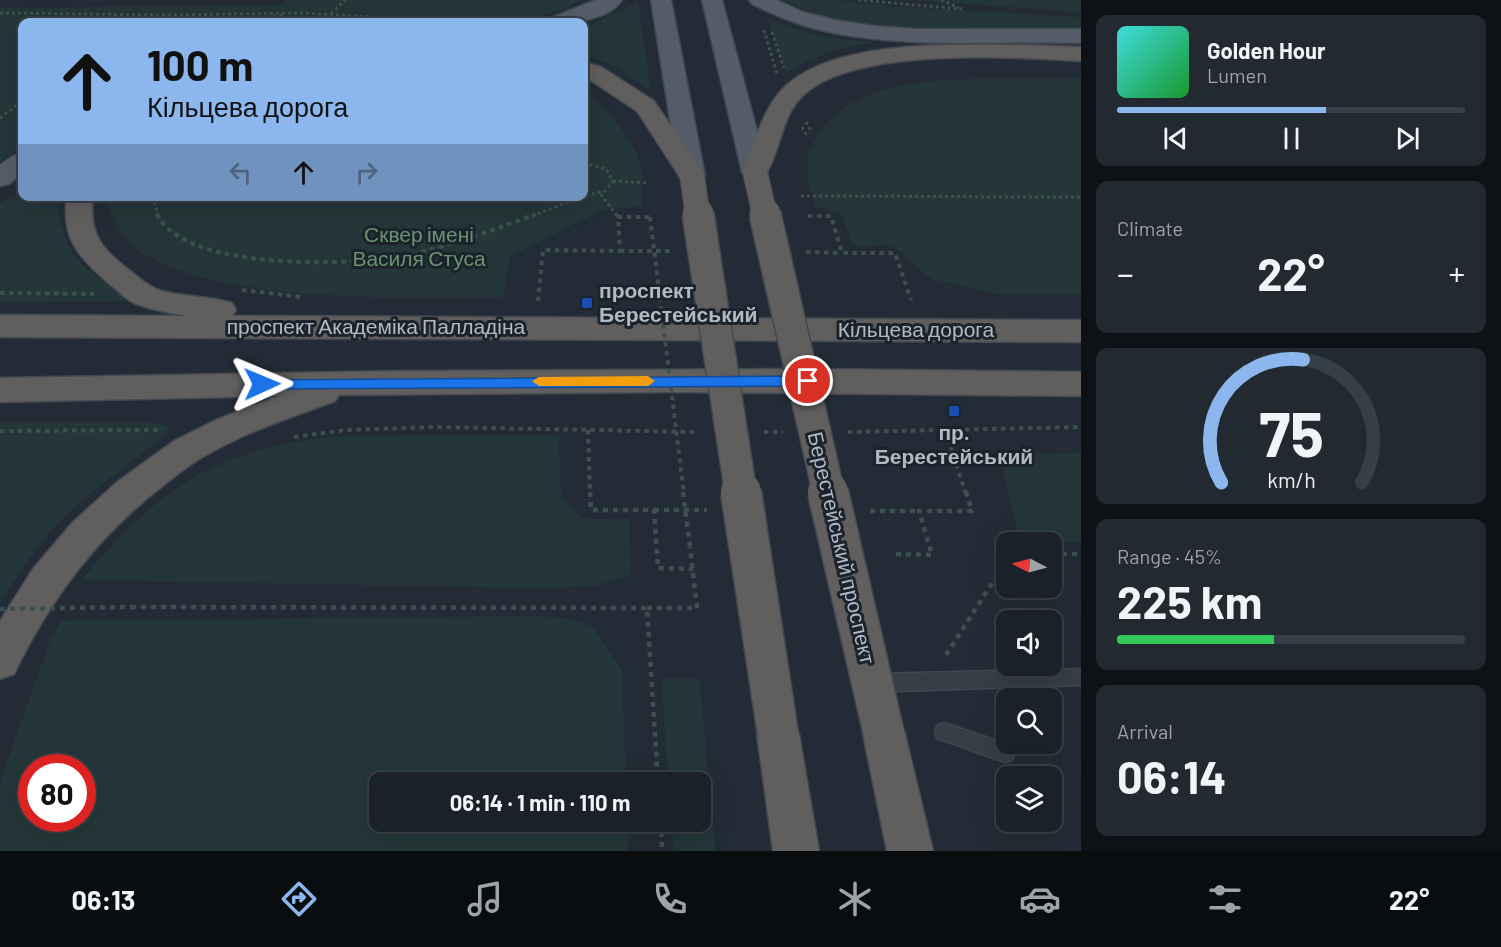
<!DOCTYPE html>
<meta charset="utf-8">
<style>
body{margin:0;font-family:Barlow,sans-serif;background:#232930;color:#f1f3f6;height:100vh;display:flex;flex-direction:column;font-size:22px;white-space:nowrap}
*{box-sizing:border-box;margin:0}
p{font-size:20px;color:#9fa3a8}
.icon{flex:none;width:33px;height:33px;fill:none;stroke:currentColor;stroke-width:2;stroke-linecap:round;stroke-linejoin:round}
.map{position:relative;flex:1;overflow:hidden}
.drawer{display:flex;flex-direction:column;gap:15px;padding:15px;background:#0e1216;width:420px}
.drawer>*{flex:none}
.hud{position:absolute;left:18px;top:18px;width:570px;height:183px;border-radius:12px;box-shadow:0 6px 24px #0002,0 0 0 2px #383e45;background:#8bb7ee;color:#111;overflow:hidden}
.needle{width:39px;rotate:276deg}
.buttons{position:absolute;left:996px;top:532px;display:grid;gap:12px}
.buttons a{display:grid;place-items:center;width:66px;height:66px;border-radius:12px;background:#1a2128;box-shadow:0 6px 24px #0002,0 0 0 2px #383e45;font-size:30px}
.speed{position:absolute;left:18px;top:754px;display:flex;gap:12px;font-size:30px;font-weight:700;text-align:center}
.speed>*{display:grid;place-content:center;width:78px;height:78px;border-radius:50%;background:#1a2128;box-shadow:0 6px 24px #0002,0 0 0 2px #383e45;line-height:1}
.speed .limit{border:9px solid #d22;background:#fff;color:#111}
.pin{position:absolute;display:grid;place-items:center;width:51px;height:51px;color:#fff;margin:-26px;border:3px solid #fff;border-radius:50%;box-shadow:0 2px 6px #0007}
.me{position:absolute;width:66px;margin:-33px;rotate:89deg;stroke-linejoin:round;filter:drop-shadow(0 0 4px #0008)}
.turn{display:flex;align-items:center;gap:21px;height:126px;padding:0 30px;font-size:27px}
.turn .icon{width:78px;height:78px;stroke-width:2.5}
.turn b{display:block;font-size:42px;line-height:51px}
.lanes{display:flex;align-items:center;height:57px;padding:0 30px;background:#0003;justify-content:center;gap:30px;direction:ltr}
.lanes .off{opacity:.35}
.big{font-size:45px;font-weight:700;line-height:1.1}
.drawer .tile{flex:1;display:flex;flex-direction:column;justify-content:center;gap:9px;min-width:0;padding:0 21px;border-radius:12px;background:#232930}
.drawer .dial{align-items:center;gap:0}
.dial svg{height:156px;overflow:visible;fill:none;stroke:#383e45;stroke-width:7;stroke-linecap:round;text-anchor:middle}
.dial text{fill:#f1f3f6;stroke:none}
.song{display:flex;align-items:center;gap:18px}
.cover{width:72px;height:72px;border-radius:9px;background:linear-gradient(135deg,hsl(180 70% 55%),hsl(130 70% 35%))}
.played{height:6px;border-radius:3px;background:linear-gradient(90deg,#8bb7ee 60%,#383e45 60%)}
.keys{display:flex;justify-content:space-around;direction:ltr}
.heat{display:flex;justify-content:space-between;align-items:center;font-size:33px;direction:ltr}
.charge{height:9px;border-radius:4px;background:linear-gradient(90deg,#34c759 45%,#383e45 0)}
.trip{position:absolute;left:369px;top:772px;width:342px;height:60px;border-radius:12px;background:#1a2128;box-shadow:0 6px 24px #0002,0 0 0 2px #383e45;font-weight:700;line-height:60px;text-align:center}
.tabs{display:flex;height:96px;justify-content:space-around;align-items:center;background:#0a0d10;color:#9fa3a8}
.tabs .icon{width:42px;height:42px}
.tabs .active{color:#8bb7ee}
.tabs b{font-size:27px;color:#f1f3f6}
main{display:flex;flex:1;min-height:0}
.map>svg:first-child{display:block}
.green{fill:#243638;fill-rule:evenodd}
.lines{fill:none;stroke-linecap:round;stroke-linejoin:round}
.service-casing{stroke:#3f4750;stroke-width:3}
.primary-casing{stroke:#3f4750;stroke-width:3}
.trunk-casing{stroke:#414952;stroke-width:3}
.path-far2{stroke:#3d5050;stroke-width:3;stroke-dasharray:3 3;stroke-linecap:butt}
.path-far1{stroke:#3d5050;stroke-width:4;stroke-dasharray:4.5 4.5;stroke-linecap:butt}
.path{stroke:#3d5050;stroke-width:4.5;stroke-dasharray:5 5;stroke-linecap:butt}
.service{fill:#363e47;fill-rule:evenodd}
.primary{fill:#545d67;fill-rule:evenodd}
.trunk{fill:#605f5e;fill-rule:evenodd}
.trunk-bridge-far2-casing{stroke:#414952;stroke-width:26;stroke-linecap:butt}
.trunk-bridge-far1-casing{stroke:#414952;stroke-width:34;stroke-linecap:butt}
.trunk-bridge-casing{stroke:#414952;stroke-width:43;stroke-linecap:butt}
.path-bridge-far1{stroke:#3d5050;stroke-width:4;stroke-dasharray:4.5 4.5;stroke-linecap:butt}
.path-bridge{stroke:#3d5050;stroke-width:4.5;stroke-dasharray:5 5;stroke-linecap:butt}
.trunk-bridge-far2{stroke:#605f5e;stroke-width:24}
.trunk-bridge-far1{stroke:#605f5e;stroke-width:31}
.trunk-bridge{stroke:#605f5e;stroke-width:40}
.route{fill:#1a73e8;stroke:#114b97;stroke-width:1.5}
.slow{fill:#f59e0b}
.transit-dot{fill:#1a4fb4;stroke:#1b232c;stroke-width:2}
.labels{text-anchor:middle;stroke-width:6;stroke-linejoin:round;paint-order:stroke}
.park-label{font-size:21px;fill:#6a9271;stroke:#1b232c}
.poi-label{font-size:21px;font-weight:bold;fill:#b1b9c3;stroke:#1b232c;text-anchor:start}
.street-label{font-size:21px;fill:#b1b9c3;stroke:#1b232c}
</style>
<main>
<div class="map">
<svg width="1081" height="851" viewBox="0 0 1081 851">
<rect width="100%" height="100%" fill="#232c36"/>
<path class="green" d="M286,0h295l-24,12 -40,10h-495v124l-22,16v-154l284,-3z
M785,0h52l58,7 186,10v13c-37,-1 -74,-2 -111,-2 -59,-1 -133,2 -185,-28z
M915,0h166v12l-155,-11z
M638,2l13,89 -33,-23 -34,-14v-26z
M767,17c34,18 71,23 109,25 -35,6 -59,11 -90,31z
M1027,78l54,1v216l-84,-1 -66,-15 -39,-34 -38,1 -13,-32 -26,-8c-5,-17 -10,-32 -7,-50 1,-7 6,-14 10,-20 38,-64 144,-56 209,-58z
M584,92c23,14 55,53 58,81 1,10 -1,22 -1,33l-39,4 -92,46 -7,41c-75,0 -401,16 -394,-101h475z
M22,189v7l35,1c7,67 29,76 86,104l-143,1v-99z
M0,422l152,1 16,3 -2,9c-36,28 -75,55 -107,87 -23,24 -41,54 -59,82z
M396,435h163l1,49 3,14 19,21h47l1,55 -34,12 -56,2 -458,-8c69,-85 130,-129 241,-142 24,-3 49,-2 73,-3z
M1081,453v89l-61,-3 -21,-85z
M539,616l30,3 23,7 30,44 4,113h-246v39h247l1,29h-628v-68l49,-140 12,-22zM32,768h50v51h-50z
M661,678l38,1 17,172h-42l-2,-29h28v-39h-31z"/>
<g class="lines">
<g class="service-casing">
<path id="service" d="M1081,669v16l-209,7 -6,-3 -3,-6 3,-6 6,-3z
M944,723l68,23 3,7 -3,7 -7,2 -68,-24 -2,-6 2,-6z"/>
</g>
<g class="primary-casing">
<path id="primary" d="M596,0h26c-13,20 -50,24 -72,22l3,-5z
M651,0h20l34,176 -4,6 -9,2 -9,-2 -4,-6z
M702,0h20l46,172 -4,5 -9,3 -9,-3 -4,-5z
M749,0h27l27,12 32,8 39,6 42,3h165v14c-82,-3 -166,6 -247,-10 -29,-5 -56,-16 -82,-29z
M22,153v20l-13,11 -9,2v-21l13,-9z"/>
</g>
<g class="trunk-casing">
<path id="trunk" d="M1021,45l60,2v14c-67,-4 -240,-16 -284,41 -16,20 -18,54 -33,75l-9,3 -9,-3 -4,-5c12,-25 19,-58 37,-79 47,-55 176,-48 242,-48z
M584,62l17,5 53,34 51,75 -4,6 -9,2 -9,-2 -46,-71 -53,-35z
M67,196h26c-5,42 11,54 41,78 9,7 17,14 28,17 23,6 47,5 70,12l4,7 -4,6 849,4v22l-1081,-5v-22l188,1c-18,-3 -37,-6 -54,-13 -9,-4 -15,-12 -22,-17 -31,-26 -52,-47 -45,-90z
M811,369l270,3v24l-405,-4 -337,3 -4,6c-43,16 -87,30 -127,53 -17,9 -33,22 -48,34 -65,51 -110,112 -146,186l-14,5v-58l33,-52 39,-46 45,-41 57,-41 42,-21 62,-24 -278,6v-24l405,-7z
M778,714l15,6 6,14 20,117h-46l-16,-117 6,-14z
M884,714l15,6 6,14 28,117h-46l-24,-117 6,-14z"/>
</g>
<path class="path-far2" d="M858,0l104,9
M941,0l18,8
M0,13l165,2 136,-2 159,9
M331,14l14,-14
M226,22l59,-7
M764,30l13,44
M772,32l12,36
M0,118l22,-17
M806,122l5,9
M802,127l5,9
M584,163l22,6 7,12 -8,10 -21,5
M613,181l35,2
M601,194l16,22
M153,196l5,20
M801,196l280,1
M532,216l52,-20"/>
<path class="path-far1" d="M157,214c27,58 198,52 252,41 43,-10 85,-25 127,-41
M616,214l2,3
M808,216h23l11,37h53l16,47
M620,251h53
M806,252l36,1
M242,290l61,7
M0,293l94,1
M538,301l5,-51 77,1 -2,-34h32
M588,430l2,64
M945,430l21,64
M0,431l161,-1
M764,432h19
M848,432l233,-5
M294,437l52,-7 89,-3 264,5"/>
<path class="path" d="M590,492l1,18h63l4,58 35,1
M654,510h53
M870,511h49
M896,554l36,1 -13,-44h53l-6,-19
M1052,554h29
M131,607l516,1 11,175
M647,608h50l-7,-61
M946,655l48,-75 12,-13
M661,822l1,29"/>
<use href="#service" class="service"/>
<use href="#primary" class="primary"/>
<use href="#trunk" class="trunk"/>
<g class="trunk-bridge-far2-casing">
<path id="trunk-bridge-far2" d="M755,172l10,44
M692,176l6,40"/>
</g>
<g class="trunk-bridge-far1-casing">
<path id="trunk-bridge-far1" d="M698,214l43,280
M765,214l64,280"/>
</g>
<g class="trunk-bridge-casing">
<path id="trunk-bridge" d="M741,492l37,242
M828,492l56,242"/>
</g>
<path class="path-bridge-far1" d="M650,217l34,277"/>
<path class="path-bridge" d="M683,492l7,55
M0,609l131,-2"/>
<use href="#trunk-bridge-far2" class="trunk-bridge-far2"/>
<use href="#trunk-bridge-far1" class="trunk-bridge-far1"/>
<use href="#trunk-bridge" class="trunk-bridge"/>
</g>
<path class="route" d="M808,376l7,5 -7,5 -546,3 -7,-5 7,-4z"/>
<path class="slow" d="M648,376l7,5 -7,5h-109l-7,-5 7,-4z"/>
<g class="transit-dot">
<rect x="581" y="297" width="12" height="12" rx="3"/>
<rect x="948" y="405" width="12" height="12" rx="3"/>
</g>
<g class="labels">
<g class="park-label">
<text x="419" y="242">Сквер імені<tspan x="419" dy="24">Василя Стуса</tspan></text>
</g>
<g class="poi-label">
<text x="599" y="298">проспект<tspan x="599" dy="24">Берестейський</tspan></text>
<text x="954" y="440" text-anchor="middle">пр.<tspan x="954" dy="24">Берестейський</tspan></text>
</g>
<g class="street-label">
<text x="376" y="334">проспект Академіка Палладіна</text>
<text x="916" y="337">Кільцева дорога</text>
<text transform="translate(841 548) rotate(77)" y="7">Берестейський проспект</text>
</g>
</g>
</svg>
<div class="buttons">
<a><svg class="needle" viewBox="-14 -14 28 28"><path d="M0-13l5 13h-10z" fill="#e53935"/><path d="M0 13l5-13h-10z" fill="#9fa3a8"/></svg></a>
<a><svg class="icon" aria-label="sound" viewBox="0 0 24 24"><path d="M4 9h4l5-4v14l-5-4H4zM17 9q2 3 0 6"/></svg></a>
<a><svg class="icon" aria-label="search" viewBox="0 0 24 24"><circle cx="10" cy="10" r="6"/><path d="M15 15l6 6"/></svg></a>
<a><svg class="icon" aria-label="layers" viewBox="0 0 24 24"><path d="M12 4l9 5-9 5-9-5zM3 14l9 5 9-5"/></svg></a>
</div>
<div class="speed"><div class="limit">80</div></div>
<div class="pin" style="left:808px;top:381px;background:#d93025"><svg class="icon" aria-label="arrive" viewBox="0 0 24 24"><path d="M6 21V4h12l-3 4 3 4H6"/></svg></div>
<svg class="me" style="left:262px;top:384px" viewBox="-20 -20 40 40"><path d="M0-17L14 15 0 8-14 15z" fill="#1a73e8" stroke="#fff" stroke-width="4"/></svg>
<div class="trip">06:14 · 1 min · 110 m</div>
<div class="hud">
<div class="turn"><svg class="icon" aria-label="ahead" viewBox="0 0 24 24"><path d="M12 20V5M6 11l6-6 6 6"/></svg><div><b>100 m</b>Кільцева дорога</div></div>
<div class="lanes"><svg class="icon off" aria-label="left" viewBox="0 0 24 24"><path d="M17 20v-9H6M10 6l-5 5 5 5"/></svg><svg class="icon" aria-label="ahead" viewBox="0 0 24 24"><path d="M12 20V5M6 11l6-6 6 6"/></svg><svg class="icon off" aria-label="right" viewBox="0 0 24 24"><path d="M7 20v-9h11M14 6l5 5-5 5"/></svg></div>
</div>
</div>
<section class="drawer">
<div class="tile">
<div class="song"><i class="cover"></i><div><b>Golden Hour</b><p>Lumen</p></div></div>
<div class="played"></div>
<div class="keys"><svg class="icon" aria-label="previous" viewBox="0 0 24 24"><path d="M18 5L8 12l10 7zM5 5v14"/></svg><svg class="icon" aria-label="pause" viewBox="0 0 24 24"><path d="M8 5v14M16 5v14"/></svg><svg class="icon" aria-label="next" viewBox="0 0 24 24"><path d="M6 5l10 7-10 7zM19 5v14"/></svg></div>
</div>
<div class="tile"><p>Climate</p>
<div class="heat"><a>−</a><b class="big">22°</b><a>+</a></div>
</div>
<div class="tile dial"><svg viewBox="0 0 100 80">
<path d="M14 69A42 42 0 1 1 86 69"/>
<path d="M14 69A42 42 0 0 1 56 6" stroke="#8bb7ee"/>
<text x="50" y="56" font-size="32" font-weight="700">75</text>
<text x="50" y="72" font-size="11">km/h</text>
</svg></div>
<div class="tile"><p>Range · 45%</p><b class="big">225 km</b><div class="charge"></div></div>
<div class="tile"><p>Arrival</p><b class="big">06:14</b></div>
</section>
</main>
<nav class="tabs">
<b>06:13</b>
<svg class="icon active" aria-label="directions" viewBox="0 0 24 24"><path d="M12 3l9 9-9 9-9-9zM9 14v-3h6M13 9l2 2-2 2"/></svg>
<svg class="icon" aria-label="music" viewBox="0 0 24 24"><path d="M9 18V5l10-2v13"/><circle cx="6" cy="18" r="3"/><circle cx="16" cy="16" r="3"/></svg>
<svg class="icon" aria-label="phone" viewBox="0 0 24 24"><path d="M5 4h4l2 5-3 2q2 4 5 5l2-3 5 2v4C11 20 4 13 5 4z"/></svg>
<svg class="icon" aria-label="climate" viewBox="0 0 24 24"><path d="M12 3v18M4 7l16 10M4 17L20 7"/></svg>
<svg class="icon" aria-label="car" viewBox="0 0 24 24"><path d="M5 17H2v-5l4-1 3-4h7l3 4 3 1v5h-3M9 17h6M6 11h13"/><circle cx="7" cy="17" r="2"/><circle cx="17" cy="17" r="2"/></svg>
<svg class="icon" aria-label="filters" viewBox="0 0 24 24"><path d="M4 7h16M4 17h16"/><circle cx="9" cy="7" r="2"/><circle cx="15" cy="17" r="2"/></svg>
<b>22°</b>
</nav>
